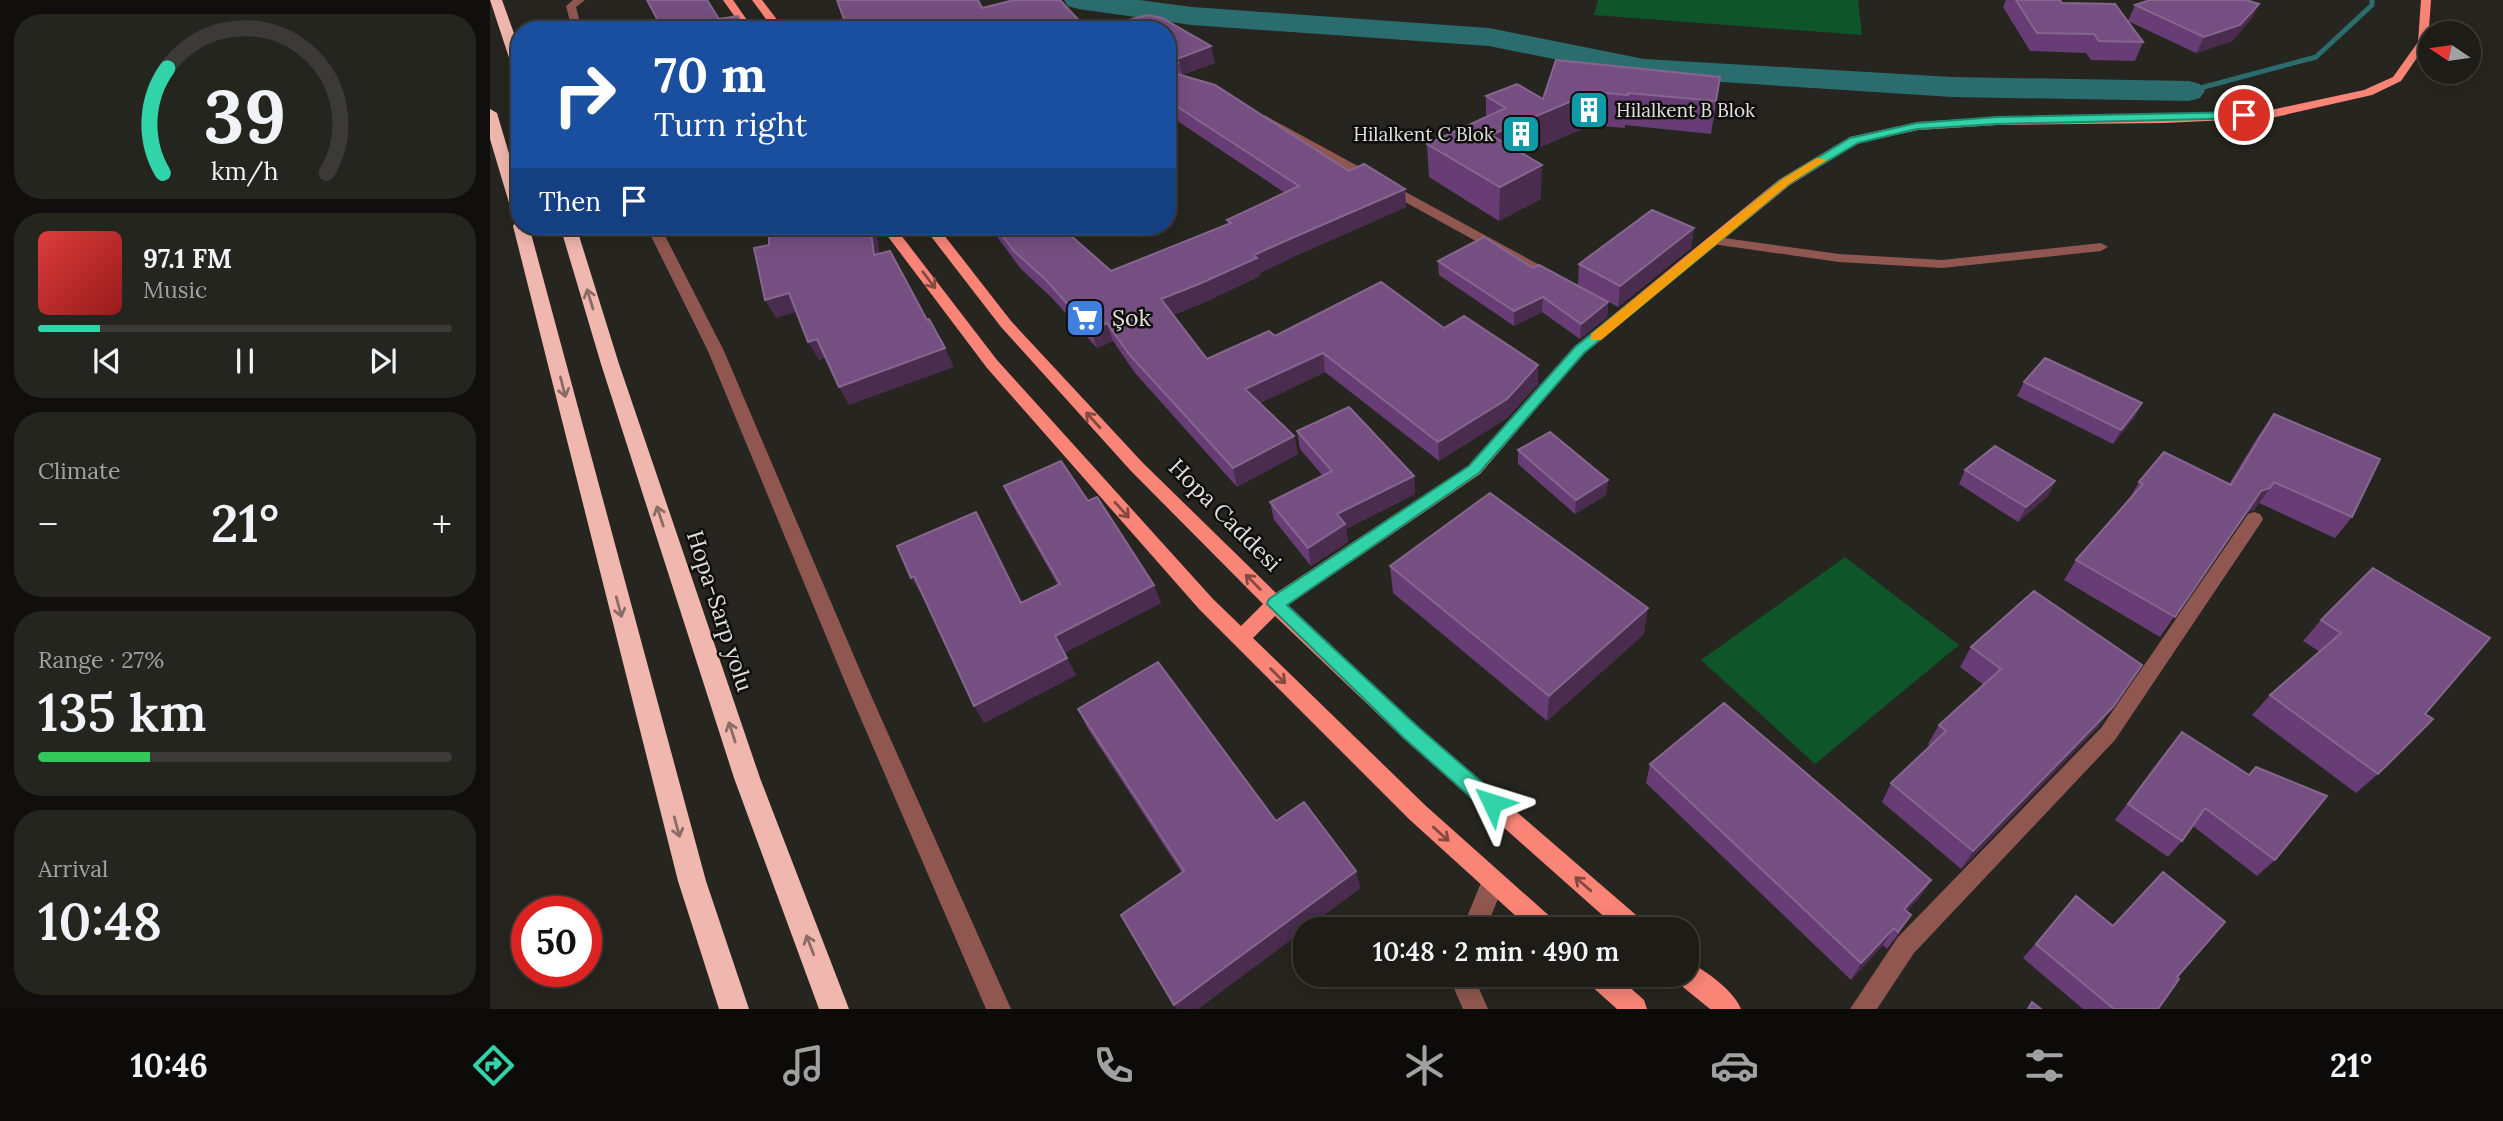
<!DOCTYPE html>
<meta charset="utf-8">
<style>
body{margin:0;font-family:Lora,serif;background:#252520;color:#f1f3f6;height:100vh;display:flex;flex-direction:column;font-size:26px;white-space:nowrap}
*{box-sizing:border-box;margin:0}
p{font-size:23px;color:#a0a1a1}
.icon{flex:none;width:38px;height:38px;fill:none;stroke:currentColor;stroke-width:2;stroke-linecap:round;stroke-linejoin:round}
.map{position:relative;flex:1;overflow:hidden}
.drawer{display:flex;flex-direction:column;gap:14px;padding:14px;background:#100f0d;width:490px}
.drawer>*{flex:none}
.guide{position:absolute;left:21px;top:21px;width:665px;height:214px;border-radius:28px;box-shadow:0 4px 18px #0003,0 0 0 2px #3b3a36;background:#1a4fa0;color:#fff;overflow:hidden}
.needle{width:46px;rotate:283deg}
.tools{position:absolute;left:1928px;top:21px;display:grid;gap:14px}
.tools a{display:grid;place-items:center;width:63px;height:63px;border-radius:50%;background:#1d1c17;box-shadow:0 4px 18px #0003,0 0 0 2px #3b3a36;font-size:35px}
.speed{position:absolute;left:21px;top:896px;display:flex;gap:14px;font-size:35px;font-weight:700;text-align:center}
.speed>*{display:grid;place-content:center;width:91px;height:91px;border-radius:50%;background:#1d1c17;box-shadow:0 4px 18px #0003,0 0 0 2px #3b3a36;line-height:1}
.speed .limit{border:10px solid #d22;background:#fff;color:#111}
.pin{position:absolute;display:grid;place-items:center;width:60px;height:60px;color:#fff;margin:-30px;border:4px solid #fff;border-radius:50%;box-shadow:0 2px 7px #0007}
.me{position:absolute;width:77px;margin:-38px;rotate:311deg;stroke-linejoin:round;filter:drop-shadow(0 0 5px #0008)}
.turn{display:flex;align-items:center;gap:24px;height:147px;padding:0 28px;font-size:32px}
.turn .icon{width:91px;height:91px;stroke-width:2.5}
.turn b{display:block;font-size:49px;line-height:60px}
.then{display:flex;align-items:center;height:66px;padding:0 28px;background:#0003;gap:14px;font-size:26px}
.big{font-size:52px;font-weight:600;line-height:1.1}
.drawer .widget{flex:1;display:flex;flex-direction:column;justify-content:center;gap:10px;min-width:0;padding:0 24px;border-radius:28px;background:#252520}
.drawer .dial{align-items:center;gap:0}
.dial svg{height:182px;overflow:visible;fill:none;stroke:#3b3a36;stroke-width:7;stroke-linecap:round;text-anchor:middle}
.dial text{fill:#f1f3f6;stroke:none}
.song{display:flex;align-items:center;gap:21px}
.cover{width:84px;height:84px;border-radius:10px;background:linear-gradient(135deg,hsl(0 70% 55%),hsl(0 70% 35%))}
.played{height:7px;border-radius:4px;background:linear-gradient(90deg,#31d4a9 15%,#3b3a36 15%)}
.keys{display:flex;justify-content:space-around;direction:ltr}
.heat{display:flex;justify-content:space-between;align-items:center;font-size:38px;direction:ltr}
.charge{height:10px;border-radius:5px;background:linear-gradient(90deg,#34c759 27%,#3b3a36 0)}
.trip{position:absolute;left:803px;top:917px;width:406px;height:70px;border-radius:28px;background:#1d1c17;box-shadow:0 4px 18px #0003,0 0 0 2px #3b3a36;font-weight:600;line-height:70px;text-align:center}
.tab-bar{display:flex;height:112px;justify-content:space-around;align-items:center;background:#0c0b09;color:#a0a1a1}
.tab-bar .icon{width:49px;height:49px}
.tab-bar .on{color:#31d4a9}
.tab-bar b{font-size:32px;color:#f1f3f6}
main{display:flex;flex:1;min-height:0}
.map>svg:first-child{display:block}
.green{fill:#0e5629}
.lines{fill:none;stroke-linecap:round;stroke-linejoin:round}
.stream{stroke:#2b6d6e;stroke-width:5}
.river{fill:#2b6d6e;fill-rule:evenodd}
.minor{fill:#8f574f;fill-rule:evenodd}
.major{fill:#fa8577;fill-rule:evenodd}
.highway{fill:#f0b7ae;fill-rule:evenodd}
.wall{fill:#683d76}
.shaded-wall{fill:#492c4e}
.building{fill:#754f81;stroke:#86668f;stroke-width:2}
.oneway{stroke:#844a42}
.oneway2{stroke:#8b6b65}
.route{fill:#31d4a9;stroke:#208a6e;stroke-width:2}
.slow{fill:#f59e0b}
.labels{text-anchor:middle;stroke-width:5;stroke-linejoin:round;paint-order:stroke}
.far-poi-label{font-size:19px;fill:#e1e0dc;stroke:#0f0e0c;text-anchor:start}
.poi-label{font-size:23px;fill:#e1e0dc;stroke:#0f0e0c;text-anchor:start}
.street-label{font-size:23px;fill:#e1e0dc;stroke:#0f0e0c}
</style>
<main>
<section class="drawer">
<div class="widget dial"><svg viewBox="0 0 100 80">
<path d="M14 69A42 42 0 1 1 86 69"/>
<path d="M14 69A42 42 0 0 1 16 23" stroke="#31d4a9"/>
<text x="50" y="56" font-size="32" font-weight="700">39</text>
<text x="50" y="72" font-size="11">km/h</text>
</svg></div>
<div class="widget">
<div class="song"><i class="cover"></i><div><b>97.1 FM</b><p>Music</p></div></div>
<div class="played"></div>
<div class="keys"><svg class="icon" aria-label="previous" viewBox="0 0 24 24"><path d="M18 5L8 12l10 7zM5 5v14"/></svg><svg class="icon" aria-label="pause" viewBox="0 0 24 24"><path d="M8 5v14M16 5v14"/></svg><svg class="icon" aria-label="next" viewBox="0 0 24 24"><path d="M6 5l10 7-10 7zM19 5v14"/></svg></div>
</div>
<div class="widget"><p>Climate</p>
<div class="heat"><a>−</a><b class="big">21°</b><a>+</a></div>
</div>
<div class="widget"><p>Range · 27%</p><b class="big">135 km</b><div class="charge"></div></div>
<div class="widget"><p>Arrival</p><b class="big">10:48</b></div>
</section>
<div class="map">
<svg width="2013" height="1009" viewBox="0 0 2013 1009">
<rect width="100%" height="100%" fill="#27251f"/>
<path class="green" d="M1108,0h260l4,35 -268,-20z
M1355,557l114,88 -144,119 -114,-104z"/>
<g class="lines">
<path class="stream" d="M1699,91l127,-34 56,-52v-5"/>
<path class="river" d="M574,0h75l53,7 297,21 155,31 308,18 237,4 11,3 5,7 -5,7 -11,3 -237,-4 -308,-20 -155,-31 -297,-21 -114,-16 -10,-3z"/>
<path class="minor" d="M83,0h12l-9,7 6,23h-10l-6,-24z
M774,115l296,161 2,3 -7,4 -5,-1 -290,-160 -2,-3z
M156,226h14l64,125 141,331 146,327h-25l-141,-327 -137,-331z
M1227,237l122,17 103,6 159,-17 7,4 -7,4 -159,17 -103,-6 -127,-18 -2,-3z
M1764,512l6,2 3,5 -3,5 -145,216 -201,213 -37,56h-27l48,-72 203,-209 147,-214z
M1003,870l8,3 4,8 -19,48h-24l23,-56z
M958,975h25l15,34h-25z"/>
<path class="major" d="M233,0h10l21,30h-10z
M262,0h10l23,30h-11z
M1931,0h10l-3,42 -27,39 -29,14 -101,23 -107,5 -167,2 -79,5 -60,13 -68,42 -206,168 -104,121 -192,131 129,121 226,195 4,8h-29l-215,-191 -128,-122 -22,22 173,168 129,115 4,8h-29l-120,-109 -211,-211 -212,-241 -107,-142h14l103,134 216,239 28,27 22,-22 -132,-133 -130,-144 -78,-101h14l74,95 132,142 133,130 192,-127 106,-119 206,-168 70,-42 68,-15 79,-5 167,-2 107,-5 93,-20 29,-13 25,-35z
M1197,962c18,7 47,29 54,47h-31l-32,-26 -3,-8h12z
M1096,975h30l28,25 3,9h-30l-28,-25z"/>
<path class="highway" d="M0,0h12l18,50v24l-7,-4z
M0,109l7,4 23,78v35h9l177,655 43,128h-30l-41,-128 -165,-655 2,-3 -25,-84z
M70,226h16l43,138 141,414 89,231h-30l-85,-231 -133,-414z"/>
</g>
<path class="wall" d="M1516,0h54l2,3 81,39 -8,19 -44,-1 -5,-7 -56,-2 -27,-44z
M1769,4l-8,15 -19,22 -36,12 -68,-32 7,-16z
M677,30l48,33 -33,12 167,96 56,18 1,18 -111,49 -35,17v3l-57,27 -30,12 34,44 68,-23 169,-8 94,56 -31,34 -68,43 -114,-89 -65,31 34,33 4,18 -61,33 -102,-114 -22,-32 -16,7 -45,-50 -31,-29 -32,-43h71l51,45 117,-47 -1,-4 58,-27 -118,-79z
M1066,60l164,17 -9,57 -86,-9v3l-34,-3 -67,29 17,45 -42,22 -70,-44 -2,-33 59,-27v-21l57,3z
M1204,228l-3,20 -73,59 -40,-22 1,-21z
M948,261l95,7 75,34 -1,15 -27,22 -38,-27 -28,14 -75,-51z
M1534,382l118,21 -8,15 -21,26 -96,-48z
M1784,414l78,103 -17,21 -76,-35 -5,7 -7,2 -87,125 -96,-57 12,-20 51,-57 12,-21 90,2 30,-49z
M807,431l117,45 1,18 -69,35 2,13 -37,24 -37,-46 -4,-18 53,-26 -23,-27z
M1028,450l90,30 -2,15 -31,19 -57,-50z
M1475,470l90,11 -7,15 -30,26 -59,-38z
M514,486l84,15 73,102 -97,50 12,22 -92,48 -61,-128h-1l-11,-17 110,25 37,-18 -46,-81z
M900,566l254,68 -97,87 -154,-128z
M1883,568l52,146 -47,60 -22,19 -104,-78 18,-20 50,-43 -17,-11 18,-21z
M1481,647l128,79 -138,143 -79,-67 9,-19 39,-37 -2,-2 11,-19 45,-40 -24,-18z
M588,709l198,112 80,50 4,17 -162,121h-21l-56,-94 61,-42 -94,-144z
M1692,732l93,128 -18,16 -64,-50 -11,15 -14,16 -53,-37 53,-71z
M1160,764l281,116 -12,18 -12,13 -7,21 -13,17 -4,-4 -32,35 -205,-197z
M1673,872l14,105 -19,32h-75l-60,-51 53,-62 36,30z"/>
<path class="shaded-wall" d="M1769,4l-8,15 -19,22 -36,12 8,-16z
M721,46l4,17 -33,12 -3,-12 -5,-3z
M1103,92l-2,33 -100,43v-33z
M1052,165l-1,34 -42,22 1,-34z
M915,189l1,18 -111,49 -35,17v3l-57,27 -37,15 -5,-19 131,-61z
M380,226h6l6,47 -8,-18z
M1204,228l-3,20 -73,59 2,-21z
M299,293l10,18 -23,7 -11,-18z
M1053,297l-1,15 -28,14v-15z
M1118,302l-1,15 -27,22 1,-15z
M617,323l6,18 -16,7 -6,-18z
M327,339l11,18 -9,3 -11,-18z
M455,348l9,19 -105,38 -10,-18z
M833,353l2,19 -75,36 -5,-19z
M1048,365v19l-31,34 -68,43 -1,-19z
M1652,403l-8,15 -21,26 8,-14z
M804,436l4,18 -61,33 -4,-19z
M924,476l1,18 -69,35 2,13 -37,24 -3,-18 29,-34z
M1118,480l-2,15 -31,19 1,-14z
M1565,481l-7,15 -30,26 8,-15z
M1780,488l-16,22 -8,3 15,-22z
M424,576l11,18 -3,1 -11,-17z
M664,585l7,18 -98,50 -8,-17z
M1158,608l-4,26 -97,87 2,-25z
M577,658l9,17 -92,48 -10,-17z
M1623,707l-14,19 -138,143 12,-18z
M866,871l4,17 -162,121h-21l-3,-4z
M1441,880l-12,18 -26,28 11,-17z
M1404,928l-11,17 -32,35 10,-17z"/>
<path class="building" d="M157,0h60l12,19 19,-3 8,14h-83z
M347,0h141l4,8 32,-8h46l27,29 -1,1h-238z
M1526,0h44l2,3 53,1 28,38 -44,-1 -5,-7 -57,-1z
M1660,0h96l13,4 -19,21 -36,12 -69,-32z
M657,15l15,3 49,28 -37,14 5,3 -12,-2v-31h-75z
M1066,60l164,17 -4,24 -88,-8v2l-35,-3 -102,43 51,30 -42,22 -73,-43 79,-36 -20,-12 31,-12 26,15z
M677,71l48,14 134,86 15,-7 41,25 -113,49 -38,17 3,3 -58,26 -38,15 46,60 62,-28 6,5 106,-54 63,46 20,-12 74,49 -31,34 -69,43 -115,-89 -78,36 49,47 -61,32 -104,-114 -22,-31 -16,7 -45,-50 -32,-29 -19,-25h65l51,45 120,-48 -4,-3 72,-34 -132,-86z
M1162,210l42,18 -74,58 -41,-22z
M279,226h101l4,29 16,-4 37,69 2,-1 16,29 -106,39 -22,-48 -9,3 -19,-49 -24,7 -11,-52 15,-3z
M994,237l49,31 6,-3 69,37 -27,22 -38,-27 -29,14 -76,-50z
M1555,358l97,45 -21,27 -97,-48z
M859,407l65,69 -77,38 8,10 -37,24 -38,-46 62,-31 -35,-40z
M1784,414l106,45 -28,58 -78,-35 -4,6 -9,3 -86,126 -99,-57 67,-76 -4,-2 25,-30 67,33z
M1060,432l58,48 -32,20 -58,-50z
M1505,446l60,35 -29,26 -61,-37z
M571,461l27,40 9,-4 57,88 -99,51 12,22 -93,48 -60,-130 -3,2 -14,-32 79,-34 45,91 39,-19 -56,-98z
M1000,493l158,115 -99,88 -159,-130z
M1883,568l117,70 -65,76 8,5 -55,55 -108,-79 71,-62 -20,-13z
M1544,591l108,74 -29,42 -140,144 -82,-68 55,-52 -7,-6 62,-56 -30,-22z
M668,662l118,159 28,-19 52,69 -182,134 -53,-90 63,-44 -106,-162z
M1234,703l207,177 -27,29 7,6 -13,17 -4,-4 -33,35 -211,-199z
M1692,732l67,43 7,-8 71,29 -52,64 -70,-52 -23,33 -54,-37z
M1673,872l62,50 -48,55 2,2 -21,30h-44l-78,-65 40,-48 37,30z
M1542,1002l9,7h-13z"/>
<defs><path id="oneway-shaft" d="M-6 0H5M1.5-3L5.5 0L1.5 3" fill="none" stroke-width="1.6" stroke-linecap="round" stroke-linejoin="round" transform="scale(1.75)"/></defs>
<g class="oneway">
<use href="#oneway-shaft" transform="translate(439 280) rotate(53)"/>
<use href="#oneway-shaft" transform="translate(603 420) rotate(-132)"/>
<use href="#oneway-shaft" transform="translate(632 510) rotate(48)"/>
<use href="#oneway-shaft" transform="translate(763 582) rotate(-135)"/>
<use href="#oneway-shaft" transform="translate(788 676) rotate(45)"/>
<use href="#oneway-shaft" transform="translate(951 834) rotate(42)"/>
<use href="#oneway-shaft" transform="translate(1093 884) rotate(-139)"/>
</g>
<g class="oneway2">
<use href="#oneway-shaft" transform="translate(100 299) rotate(-107)"/>
<use href="#oneway-shaft" transform="translate(73 387) rotate(76)"/>
<use href="#oneway-shaft" transform="translate(170 516) rotate(-108)"/>
<use href="#oneway-shaft" transform="translate(129 607) rotate(75)"/>
<use href="#oneway-shaft" transform="translate(242 732) rotate(-108)"/>
<use href="#oneway-shaft" transform="translate(187 827) rotate(75)"/>
<use href="#oneway-shaft" transform="translate(320 945) rotate(-111)"/>
</g>
<path class="route" d="M1754,112l4,1v5l-251,6 -80,5 -59,14 -69,41 -205,169 -105,120 -192,132 130,121 82,71 3,6 -3,7 -7,3 -7,-3 -81,-72 -137,-134 2,-5 200,-133 106,-119 137,-109 69,-58 69,-42 67,-15 80,-6z"/>
<path class="slow" d="M1327,158l10,2 -38,24 -188,156h-10v-6l190,-154z"/>
<defs>
<g id="building-square" transform="scale(2.0125)"><rect x="-9" y="-9" width="18" height="18" rx="4" fill="#0f9aa8" stroke="#0f0e0c"/><path d="M-4-6H4V6H1V3H-1V6H-4ZM-2.5-4.3h1.7v1.8h-1.7ZM.8-4.3h1.7v1.8H.8ZM-2.5-1h1.7V.8h-1.7ZM.8-1h1.7V.8H.8Z" fill="#fff"/></g>
<g id="supermarket-square" transform="scale(2.0125)"><rect x="-9" y="-9" width="18" height="18" rx="4" fill="#3f7fe0" stroke="#0f0e0c"/><path d="M-6-5.5h2.5l.6 2H6L4.5 2H-2.5L-4.4-4H-6ZM-1.5 3.2a1.3 1.3 0 1 0 .1 0ZM3 3.2a1.3 1.3 0 1 0 .1 0Z" fill="#fff"/></g>
</defs>
<g fill-rule="evenodd">
<use href="#building-square" x="1099" y="110"/>
<use href="#building-square" x="1031" y="134"/>
<use href="#supermarket-square" x="595" y="318"/>
</g>
<g class="labels">
<g class="far-poi-label">
<text x="1126" y="117">Hilalkent B Blok</text>
<text x="1004" y="141" text-anchor="end">Hilalkent C Blok</text>
</g>
<g class="poi-label">
<text x="622" y="326">Şok</text>
</g>
<g class="street-label">
<text transform="translate(735 515) rotate(45)" y="8">Hopa Caddesi</text>
<text transform="translate(230 611) rotate(72)" y="8">Hopa-Sarp yolu</text>
</g>
</g>
</svg>
<div class="tools">
<a><svg class="needle" viewBox="-14 -14 28 28"><path d="M0-13l5 13h-10z" fill="#e53935"/><path d="M0 13l5-13h-10z" fill="#a0a1a1"/></svg></a>
</div>
<div class="speed"><div class="limit">50</div></div>
<div class="pin" style="left:1754px;top:115px;background:#d93025"><svg class="icon" aria-label="arrive" viewBox="0 0 24 24"><path d="M6 21V4h12l-3 4 3 4H6"/></svg></div>
<svg class="me" style="left:1002px;top:803px" viewBox="-20 -20 40 40"><path d="M0-17L14 15 0 8-14 15z" fill="#31d4a9" stroke="#fff" stroke-width="4"/></svg>
<div class="trip">10:48 · 2 min · 490 m</div>
<div class="guide">
<div class="turn"><svg class="icon" aria-label="right" viewBox="0 0 24 24"><path d="M7 20v-9h11M14 6l5 5-5 5"/></svg><div><b>70 m</b>Turn right</div></div>
<div class="then">Then<svg class="icon" aria-label="arrive" viewBox="0 0 24 24"><path d="M6 21V4h12l-3 4 3 4H6"/></svg></div>
</div>
</div>
</main>
<nav class="tab-bar">
<b>10:46</b>
<svg class="icon on" aria-label="directions" viewBox="0 0 24 24"><path d="M12 3l9 9-9 9-9-9zM9 14v-3h6M13 9l2 2-2 2"/></svg>
<svg class="icon" aria-label="music" viewBox="0 0 24 24"><path d="M9 18V5l10-2v13"/><circle cx="6" cy="18" r="3"/><circle cx="16" cy="16" r="3"/></svg>
<svg class="icon" aria-label="phone" viewBox="0 0 24 24"><path d="M5 4h4l2 5-3 2q2 4 5 5l2-3 5 2v4C11 20 4 13 5 4z"/></svg>
<svg class="icon" aria-label="climate" viewBox="0 0 24 24"><path d="M12 3v18M4 7l16 10M4 17L20 7"/></svg>
<svg class="icon" aria-label="car" viewBox="0 0 24 24"><path d="M5 17H2v-5l4-1 3-4h7l3 4 3 1v5h-3M9 17h6M6 11h13"/><circle cx="7" cy="17" r="2"/><circle cx="17" cy="17" r="2"/></svg>
<svg class="icon" aria-label="filters" viewBox="0 0 24 24"><path d="M4 7h16M4 17h16"/><circle cx="9" cy="7" r="2"/><circle cx="15" cy="17" r="2"/></svg>
<b>21°</b>
</nav>
